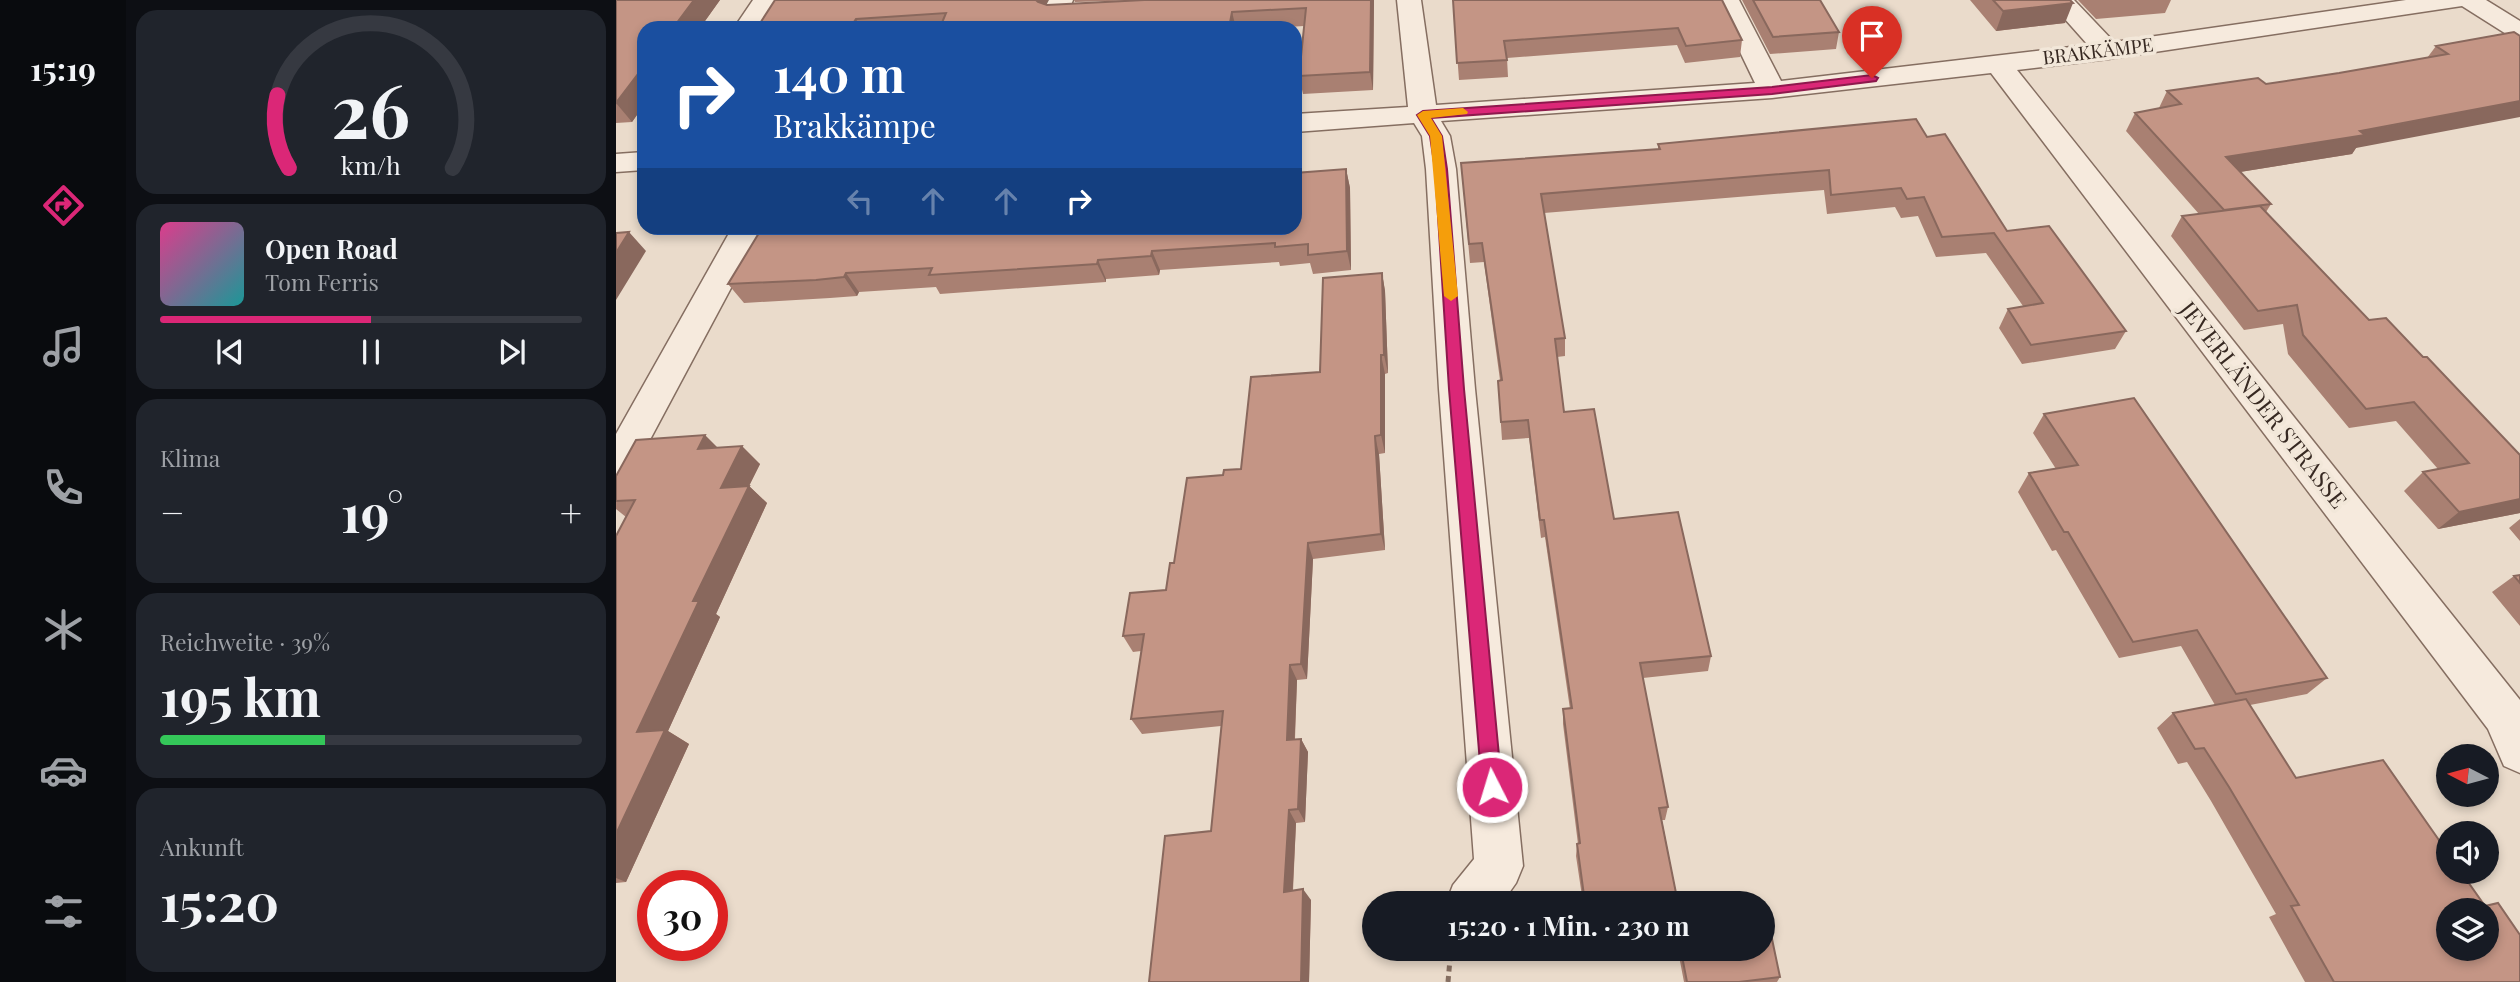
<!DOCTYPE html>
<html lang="de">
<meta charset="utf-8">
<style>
body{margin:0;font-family:"Playfair Display",serif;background:#20242c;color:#f1f3f6;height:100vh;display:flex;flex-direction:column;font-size:26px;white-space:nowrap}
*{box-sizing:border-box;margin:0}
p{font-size:23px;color:#9ea1a6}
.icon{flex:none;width:38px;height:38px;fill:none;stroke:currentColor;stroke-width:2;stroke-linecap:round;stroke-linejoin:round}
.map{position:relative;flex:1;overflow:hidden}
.side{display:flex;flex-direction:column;gap:10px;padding:10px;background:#0d0f14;width:490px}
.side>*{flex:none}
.banner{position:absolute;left:21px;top:21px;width:665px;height:214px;border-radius:21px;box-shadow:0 4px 10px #0003;background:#1a4fa0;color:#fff;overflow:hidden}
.needle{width:46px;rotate:276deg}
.tools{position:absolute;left:1820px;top:744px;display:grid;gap:14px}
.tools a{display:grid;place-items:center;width:63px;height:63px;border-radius:50%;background:#171b24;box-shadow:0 4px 10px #0003;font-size:35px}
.speed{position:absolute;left:21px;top:870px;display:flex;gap:14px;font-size:35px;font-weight:700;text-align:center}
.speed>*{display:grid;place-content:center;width:91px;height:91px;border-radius:50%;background:#171b24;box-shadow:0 4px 10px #0003;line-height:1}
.speed .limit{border:10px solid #d22;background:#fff;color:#111}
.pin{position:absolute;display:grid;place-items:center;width:60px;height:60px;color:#fff;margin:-72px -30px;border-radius:50% 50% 50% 0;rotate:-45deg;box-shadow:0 0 7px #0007}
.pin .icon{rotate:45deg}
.me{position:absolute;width:77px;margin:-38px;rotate:355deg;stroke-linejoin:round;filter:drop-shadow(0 0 5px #0008)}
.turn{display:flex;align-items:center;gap:24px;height:147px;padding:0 21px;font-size:32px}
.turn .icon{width:91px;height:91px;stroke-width:2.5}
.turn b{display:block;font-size:49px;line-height:60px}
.lanes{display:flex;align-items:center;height:66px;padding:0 21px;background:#0003;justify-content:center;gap:35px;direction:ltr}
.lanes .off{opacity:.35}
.big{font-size:52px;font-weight:700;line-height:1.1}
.side .widget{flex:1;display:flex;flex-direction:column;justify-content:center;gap:10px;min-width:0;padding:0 24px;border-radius:21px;background:#20242c}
.side .dial{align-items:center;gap:0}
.dial svg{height:182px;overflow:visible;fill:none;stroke:#363941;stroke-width:7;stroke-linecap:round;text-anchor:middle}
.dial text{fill:#f1f3f6;stroke:none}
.song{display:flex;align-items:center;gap:21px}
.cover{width:84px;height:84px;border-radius:10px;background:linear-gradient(135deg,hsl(330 70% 55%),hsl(180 70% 35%))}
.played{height:7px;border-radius:4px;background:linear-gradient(90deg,#db2777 50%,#363941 50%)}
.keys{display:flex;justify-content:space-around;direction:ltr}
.heat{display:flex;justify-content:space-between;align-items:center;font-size:38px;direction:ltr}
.charge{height:10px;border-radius:5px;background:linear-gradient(90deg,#34c759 39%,#363941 0)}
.trip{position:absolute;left:746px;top:891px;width:413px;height:70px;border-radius:35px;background:#171b24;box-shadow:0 4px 10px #0003;font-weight:700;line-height:70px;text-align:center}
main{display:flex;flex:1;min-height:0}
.menu{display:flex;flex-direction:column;width:126px;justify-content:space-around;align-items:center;background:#090b0e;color:#9ea1a6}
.menu .icon{width:49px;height:49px}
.menu .selected{color:#db2777}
.menu b{font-size:32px;color:#f1f3f6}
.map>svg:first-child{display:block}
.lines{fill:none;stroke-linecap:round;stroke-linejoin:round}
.street-casing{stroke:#856e61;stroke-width:3}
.path{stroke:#856e61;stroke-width:5;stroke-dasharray:6 4.5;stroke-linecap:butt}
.street{fill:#f6eadd;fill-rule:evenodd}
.wall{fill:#a98072}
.shaded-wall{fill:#89685d}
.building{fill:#c49585;stroke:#89685d;stroke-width:2;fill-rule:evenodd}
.route{fill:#db2777;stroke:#8e194d;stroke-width:2}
.slow{fill:#f59e0b}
.labels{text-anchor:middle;stroke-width:7;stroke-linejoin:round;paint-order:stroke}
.far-street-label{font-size:19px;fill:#372922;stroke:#f2e7d9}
.street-label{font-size:23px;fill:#372922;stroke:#f2e7d9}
</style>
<main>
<nav class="menu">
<b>15:19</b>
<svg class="icon selected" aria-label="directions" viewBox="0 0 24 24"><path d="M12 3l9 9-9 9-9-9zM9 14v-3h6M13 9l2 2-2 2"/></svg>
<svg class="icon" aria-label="music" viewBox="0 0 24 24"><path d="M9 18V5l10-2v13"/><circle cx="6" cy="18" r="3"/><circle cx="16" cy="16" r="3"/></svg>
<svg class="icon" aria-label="phone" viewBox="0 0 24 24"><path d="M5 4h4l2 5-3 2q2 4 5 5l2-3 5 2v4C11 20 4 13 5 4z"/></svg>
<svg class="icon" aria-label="climate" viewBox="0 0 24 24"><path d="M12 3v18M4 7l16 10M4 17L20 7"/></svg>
<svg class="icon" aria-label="car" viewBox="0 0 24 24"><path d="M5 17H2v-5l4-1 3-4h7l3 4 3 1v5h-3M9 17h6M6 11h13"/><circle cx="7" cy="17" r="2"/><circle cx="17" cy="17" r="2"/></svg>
<svg class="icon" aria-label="filters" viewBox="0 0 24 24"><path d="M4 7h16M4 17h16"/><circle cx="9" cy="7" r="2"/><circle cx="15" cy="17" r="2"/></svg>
</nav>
<section class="side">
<div class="widget dial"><svg viewBox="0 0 100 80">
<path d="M14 69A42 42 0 1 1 86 69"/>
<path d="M14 69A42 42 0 0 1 9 37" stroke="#db2777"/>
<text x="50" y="56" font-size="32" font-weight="700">26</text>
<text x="50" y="72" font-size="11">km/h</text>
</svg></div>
<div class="widget">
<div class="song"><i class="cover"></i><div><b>Open Road</b><p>Tom Ferris</p></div></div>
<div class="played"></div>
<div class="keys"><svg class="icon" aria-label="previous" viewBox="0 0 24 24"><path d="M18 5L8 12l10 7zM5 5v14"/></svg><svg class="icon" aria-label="pause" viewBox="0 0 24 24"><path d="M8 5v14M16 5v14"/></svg><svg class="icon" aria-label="next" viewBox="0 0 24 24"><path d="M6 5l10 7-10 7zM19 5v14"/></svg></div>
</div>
<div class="widget"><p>Klima</p>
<div class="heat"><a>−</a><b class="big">19°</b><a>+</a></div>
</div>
<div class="widget"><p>Reichweite · 39%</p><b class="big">195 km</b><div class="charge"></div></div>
<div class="widget"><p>Ankunft</p><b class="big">15:20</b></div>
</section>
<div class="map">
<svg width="1904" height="982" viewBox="0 0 1904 982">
<rect width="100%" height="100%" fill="#eadbcb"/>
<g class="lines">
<g class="street-casing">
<path id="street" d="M137,0h24l-17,28h-26z
M433,0h24l-2,5 91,-5 -5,13 -9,3 -93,5 -9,-3 -4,-5z
M781,0h24l15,105 319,-22 -40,-83h24l42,81 307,-36 -40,-45h26l40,42 292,-42h80l34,21v19l-9,-3 -49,-31 -354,53 -91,11 503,630v73l-16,-7 -16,-37 -497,-656 -219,25 -331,23 9,15 6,33 19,220 48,477 -7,17 -14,20h-56l7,-18 21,-26 -35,-470 -13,-220 -4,-33 -8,-13 -119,9v-18l113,-7z
M28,152v18l-28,2v-18z
M116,228h31l-134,251 -13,4v-49z"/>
</g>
<path class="path" d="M832,982l3,-34"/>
<use href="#street" class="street"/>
</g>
<path class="wall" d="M0,0h104l-20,28h-56v77l-12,17 -16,1z
M159,0l272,5 97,-5h230l-1,90 -70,4 -4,-18 5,-50 -32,2h-515z
M458,0h67l-66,2z
M837,0h269l20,40 -2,17 -55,6 -8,-18 -170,13 1,19 -49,3z
M1126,0h78l19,32 -3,17 -66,5z
M1354,0h100l-5,23 -69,8z
M1462,0h93l-6,13 -69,6z
M1898,32l-158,116 -4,6 -112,18 31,32 -5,8 103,108 54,37 97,98v58l-82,16 -34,-38 19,-19 15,-3 -42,-48 -47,7 -61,-74 -5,-30 -39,6 -73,-94 11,-20 17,-2 -73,-83 9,-18 24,-5 8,-17 99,-7 73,-11 88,-15 9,-12z
M1311,137l80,94 119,100 -11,18 -93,15 -23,-36 9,-19 15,-3 -37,-53 -50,4 -18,-41 -17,2 -6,-11 -68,7 -3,-24 -280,23 21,125v18l-8,1 7,55 50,107 97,137 -3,15 -65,7 25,129 -3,13h-3l16,83h-95l-7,-47 1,-12h1l-15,-120v-15h7l-25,-172 -4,1 -12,-100 -27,2 -4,-59 2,-1 -16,-118 -14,1 -9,-100 197,-14v-5z
M730,169l4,19 1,82 -38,4 -3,-11 -30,3 -1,-4 -119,8 -1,5 -53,4v3l-166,12 -4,-7 -77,5 -2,4 -27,2 -86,5 -16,-19z
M766,273l3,18 3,82 -3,1v79l-6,1 6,96 -72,9 -6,120 -10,1 -2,59h6l7,13 -3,70 -9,1 -3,68 18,9 -2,82 -98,-151 10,-105 -79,8 -11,-15 10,-68 -8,1 -10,-16 43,-46 8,-27 49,-88 18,-6 79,-97z
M1428,414l283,264 -20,16 -57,11 46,73 224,204h-215l-36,-65 7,-3 -65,-113 -24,-39 -9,2 -21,-36 16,-15 42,-8 -34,-59 -62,12 -63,-108 -4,1 -34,-59 11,-19 27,-4 -23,-36z
M102,448l42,16 -11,22 18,17 -51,111 4,3 -52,114 21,13 -63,138 -10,1v-347l10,-19 -10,-8v-33z
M1904,519v22l-11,-13z
M1904,575v51l-28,-34 22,-16z
M974,948h64l-63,10z
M1065,951l99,26 -3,5h-93l-5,-26z"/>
<path class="shaded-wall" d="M78,0h26l-20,28h-27z
M418,0h14l-8,15z
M755,0h3l-1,90 -3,-18z
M1457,3l-8,20 -69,8 7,-20z
M616,12l4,16h-7z
M240,19l5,9h-11z
M28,66v39l-12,17 -16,-19z
M1904,101v16l-164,31 -4,6 -137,22 11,-19z
M730,169l4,19 1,82 -4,-19z
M13,232l17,19 -30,49v-47z
M536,251l8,19 -1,5 -8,-19z
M482,260l8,19v3l-9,-18z
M230,273l13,19 -2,4 -13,-19z
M766,273l3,18 3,82 -4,-18z
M765,355l4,19v79l-4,-18z
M89,435l18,18 -25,-4z
M759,436l4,18 6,96 -4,-16z
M126,446l18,18 -11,22 18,17 -51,111 4,3 -52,114 21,13 -63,138 -10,-4v-44l21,-102 56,-131 28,-113z
M1904,499v14l-82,16 21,-17z
M692,543l5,16 -6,120 -6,-15z
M674,665l7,15 -3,74 -7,-14z
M685,739l7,13 -3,70 -7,-13z
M673,810l7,13 -4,80 -8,-11z
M687,889l8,11 -2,82h-8z"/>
<path class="building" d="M0,0h78l-21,28h-29v38l-28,37z
M159,0h261l2,2 9,3 97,-5h227l-1,72 -71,4 7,-68 -74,4 -3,16h-278l2,-4 -12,1 5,-12 -90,6 -6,9h-93z
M837,0h269l20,40 -56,6 -8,-18 -174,13 3,19 -50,3z
M1137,0h67l19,32 -66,5z
M1377,0h77l3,3 -70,8z
M1898,32l6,4v65l-160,30 5,4 -139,22 45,47 -47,6 -89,-97 46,-9 -14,-13 91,-13 8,6 73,-11 109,-19 -12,-8z
M1300,119l11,18 18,-3 62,97 42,-5 77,105 -95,14 -23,-36 35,-6 -49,-70 -52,4 -18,-40 -17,2 -6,-11 -70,7 -2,-25 -288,24 24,144 -10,1 9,73 30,-3 20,110 64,-7 33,144 -71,7 28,144 -9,1 19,95h-93l-8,-59 3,-1 -17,-134 9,-1 -28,-188h-4l-12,-100 -27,2 -3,-41 4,-1 -20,-137 -13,1 -8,-81 199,-14 -2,-5z
M730,169l1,82 -39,4v-11l-33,3v-4l-123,8 -1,5 -53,4 -1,4 -168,11 3,-7 -86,5 -2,4 -28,3 -88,4 34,-56h533v-55z
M1644,206l109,114 17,-2 37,39h4l93,98v44l-61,13 -36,-40 46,-9 -55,-61 -48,7 -63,-74 -6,-30 -39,6 -76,-95z
M13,232l-13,21v-20z
M766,273l2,82h-3v80l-6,1 6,98 -73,9 -7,121 -11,1 -3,75 14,-1 -3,70 -9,1 -5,82 19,-3 -2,93h-152l16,-146 46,-5 12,-120 -92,8 13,-85 -21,2 7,-43 36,-3 4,-27h4l13,-85 36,-3 1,-5 17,-1 10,-92 69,-5 3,-94z
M1518,398l193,280 -91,16 -39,-64 -64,12 -65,-110h-4l-35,-59 49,-8 -34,-51z
M89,435l-7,14 44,-3 -21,42 28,-2 -56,115h6l-62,131 28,-2 -49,104v-298l19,-36 -19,1v-25l20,-36z
M1904,575v8l-6,-7z
M1630,699l50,79 87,-18 65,93v19h13l24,34 13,-3 22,32v47h-186l-43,-76 8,-1 -70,-118 -25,-39 -9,1 -22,-36zM1832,910h39v38h-39z
M1156,939l8,38 -41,5h-52l-6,-31 17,-3h64v-7z"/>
<path class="route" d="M1256,75l6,3 -2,3 -104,13 -341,24 11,18 5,33 17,220 38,398 -3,6 -7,3 -7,-3 -3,-6 -33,-398 -14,-220 -5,-33 -13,-21 6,-4 349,-24z"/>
<path class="slow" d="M847,108l5,4 -1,2 -36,4 11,18 16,160 -7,5 -7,-5 -14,-160 -13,-21 6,-4z"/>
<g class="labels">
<g class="far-street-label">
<text transform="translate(1482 51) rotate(-7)" y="7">BRAKKÄMPE</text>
</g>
<g class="street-label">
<text transform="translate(1647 405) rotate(52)" y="8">JEVERLÄNDER STRASSE</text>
</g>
</g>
</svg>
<div class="tools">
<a><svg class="needle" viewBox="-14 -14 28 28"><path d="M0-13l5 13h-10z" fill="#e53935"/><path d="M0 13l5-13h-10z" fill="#9ea1a6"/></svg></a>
<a><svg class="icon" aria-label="sound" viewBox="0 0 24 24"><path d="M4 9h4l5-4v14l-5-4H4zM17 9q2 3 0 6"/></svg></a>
<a><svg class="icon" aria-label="layers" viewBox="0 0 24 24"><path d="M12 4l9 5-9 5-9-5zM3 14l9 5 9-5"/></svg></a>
</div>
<div class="speed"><div class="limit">30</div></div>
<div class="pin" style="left:1256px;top:78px;background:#d93025"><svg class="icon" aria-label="arrive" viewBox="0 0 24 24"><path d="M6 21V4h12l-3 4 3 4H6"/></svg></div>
<svg class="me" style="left:876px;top:787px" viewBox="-20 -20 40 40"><circle r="17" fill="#db2777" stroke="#fff" stroke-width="3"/><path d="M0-11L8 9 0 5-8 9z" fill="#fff"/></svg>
<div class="trip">15:20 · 1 Min. · 230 m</div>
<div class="banner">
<div class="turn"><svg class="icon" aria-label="right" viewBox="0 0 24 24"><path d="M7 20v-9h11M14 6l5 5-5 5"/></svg><div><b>140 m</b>Brakkämpe</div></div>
<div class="lanes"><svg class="icon off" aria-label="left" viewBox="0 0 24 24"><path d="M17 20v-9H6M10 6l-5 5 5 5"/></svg><svg class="icon off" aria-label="ahead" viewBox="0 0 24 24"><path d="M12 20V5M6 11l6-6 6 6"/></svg><svg class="icon off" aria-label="ahead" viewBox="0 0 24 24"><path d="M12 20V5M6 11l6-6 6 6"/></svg><svg class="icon" aria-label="right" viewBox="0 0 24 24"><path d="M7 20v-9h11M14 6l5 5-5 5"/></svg></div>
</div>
</div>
</main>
